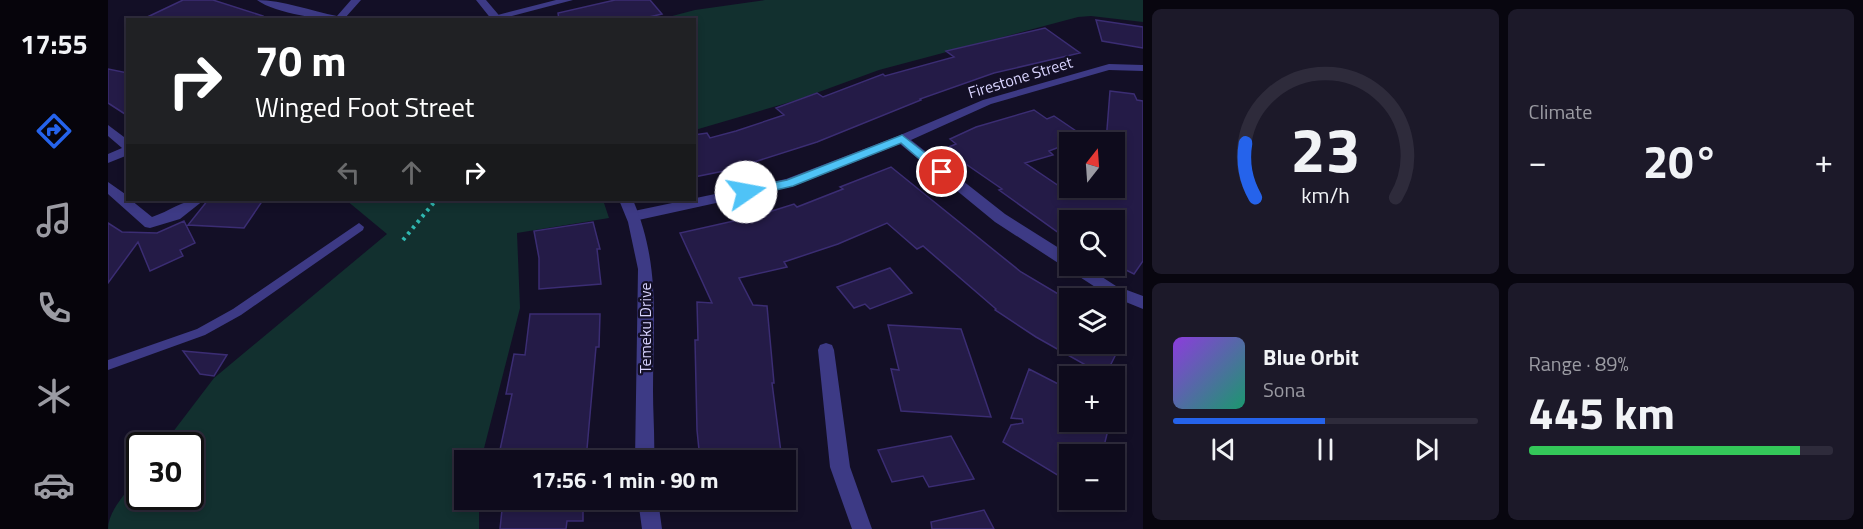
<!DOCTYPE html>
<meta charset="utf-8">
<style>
body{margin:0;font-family:"Titillium Web",sans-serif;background:#1c1929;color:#f1f3f6;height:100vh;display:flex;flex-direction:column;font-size:22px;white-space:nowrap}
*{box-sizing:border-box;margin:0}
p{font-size:20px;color:#9b9ba3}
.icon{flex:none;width:33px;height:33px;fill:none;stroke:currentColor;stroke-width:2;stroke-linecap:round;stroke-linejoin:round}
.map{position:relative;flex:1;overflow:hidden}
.sheet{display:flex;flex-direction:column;gap:9px;padding:9px;background:#08060f;width:720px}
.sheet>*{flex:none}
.guide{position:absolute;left:18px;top:18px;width:570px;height:183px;border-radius:0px;box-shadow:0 3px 9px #0003,0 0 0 2px #2e2b3b;background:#202124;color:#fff;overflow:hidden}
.needle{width:39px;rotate:17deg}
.buttons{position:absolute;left:951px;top:132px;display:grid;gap:12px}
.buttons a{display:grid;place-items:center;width:66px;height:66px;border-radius:0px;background:#0e0b1c;box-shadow:0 3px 9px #0003,0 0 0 2px #2e2b3b;font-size:30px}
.speed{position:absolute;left:18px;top:432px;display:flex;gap:12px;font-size:30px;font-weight:700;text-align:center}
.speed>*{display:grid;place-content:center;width:78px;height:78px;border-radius:50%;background:#0e0b1c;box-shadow:0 3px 9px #0003,0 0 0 2px #2e2b3b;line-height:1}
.speed .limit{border:3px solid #111;border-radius:9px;background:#fff;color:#111}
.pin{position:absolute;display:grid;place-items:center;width:51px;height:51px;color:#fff;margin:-26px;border:3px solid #fff;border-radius:50%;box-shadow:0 2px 6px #0007}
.me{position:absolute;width:66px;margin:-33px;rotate:78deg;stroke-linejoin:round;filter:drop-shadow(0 0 4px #0008)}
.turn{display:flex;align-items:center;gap:21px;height:126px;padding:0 30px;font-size:27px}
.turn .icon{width:78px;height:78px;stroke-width:2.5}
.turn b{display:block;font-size:42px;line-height:51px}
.lanes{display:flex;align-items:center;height:57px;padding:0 30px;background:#0003;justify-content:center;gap:30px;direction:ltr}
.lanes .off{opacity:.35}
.big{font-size:45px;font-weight:700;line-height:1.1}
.sheet .widget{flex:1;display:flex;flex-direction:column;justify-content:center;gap:9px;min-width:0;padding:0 21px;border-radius:9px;background:#1c1929}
.sheet .dial{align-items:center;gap:0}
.dial svg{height:156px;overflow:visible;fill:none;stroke:#2e2b3b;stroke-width:7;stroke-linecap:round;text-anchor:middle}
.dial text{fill:#f1f3f6;stroke:none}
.song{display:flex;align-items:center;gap:18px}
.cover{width:72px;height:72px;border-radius:9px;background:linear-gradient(135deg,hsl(270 70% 55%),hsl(160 70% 35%))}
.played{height:6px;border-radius:3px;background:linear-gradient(90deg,#2563eb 50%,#2e2b3b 50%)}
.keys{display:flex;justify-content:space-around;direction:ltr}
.heat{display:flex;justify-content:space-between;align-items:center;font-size:33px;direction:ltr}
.charge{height:9px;border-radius:4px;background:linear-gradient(90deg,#34c759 89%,#2e2b3b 0)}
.sheet .tiles{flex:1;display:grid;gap:9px;grid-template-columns:repeat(2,1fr)}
.trip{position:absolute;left:346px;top:450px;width:342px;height:60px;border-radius:0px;background:#0e0b1c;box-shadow:0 3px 9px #0003,0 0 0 2px #2e2b3b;font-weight:700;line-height:60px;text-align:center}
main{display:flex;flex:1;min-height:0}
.dock{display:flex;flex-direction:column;width:108px;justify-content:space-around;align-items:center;background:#06040b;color:#9b9ba3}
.dock .icon{width:42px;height:42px}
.dock .active{color:#2563eb}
.dock b{font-size:27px;color:#f1f3f6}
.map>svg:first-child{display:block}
.green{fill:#12302f}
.building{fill:#241b47;stroke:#3b2d73;stroke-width:1.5}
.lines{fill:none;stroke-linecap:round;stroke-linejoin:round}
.path{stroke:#2fb8b0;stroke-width:4;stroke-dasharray:3 4.5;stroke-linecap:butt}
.service{fill:#3d3a85;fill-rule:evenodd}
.minor{fill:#3d3a85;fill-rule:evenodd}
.tertiary{fill:#3d3a85;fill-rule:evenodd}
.route{fill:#4fc3f7;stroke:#337fa1;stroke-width:1.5}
.labels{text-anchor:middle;stroke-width:4.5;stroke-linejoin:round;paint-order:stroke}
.street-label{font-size:16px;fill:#d9d4ff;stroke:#130f26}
</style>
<main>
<nav class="dock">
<b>17:55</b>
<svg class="icon active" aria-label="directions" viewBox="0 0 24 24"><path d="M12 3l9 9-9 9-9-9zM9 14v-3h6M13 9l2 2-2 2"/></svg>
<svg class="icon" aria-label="music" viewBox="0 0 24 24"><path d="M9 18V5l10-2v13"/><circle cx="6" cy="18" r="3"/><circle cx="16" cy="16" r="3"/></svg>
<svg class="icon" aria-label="phone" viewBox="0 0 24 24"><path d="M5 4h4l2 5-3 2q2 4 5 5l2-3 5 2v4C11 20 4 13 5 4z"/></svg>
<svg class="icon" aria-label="climate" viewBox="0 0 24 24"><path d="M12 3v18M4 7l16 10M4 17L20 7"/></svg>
<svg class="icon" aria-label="car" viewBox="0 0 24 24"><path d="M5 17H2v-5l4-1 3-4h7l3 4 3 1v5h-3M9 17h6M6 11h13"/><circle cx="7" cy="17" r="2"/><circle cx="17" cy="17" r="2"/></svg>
</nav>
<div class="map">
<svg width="1035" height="529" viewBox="0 0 1035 529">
<rect width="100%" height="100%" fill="#130f26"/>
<path class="green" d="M657,0h378v22l-52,-6 -13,1 -199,53 -82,30 -102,30 -1,-110h-37l38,-10z
M238,200h257l6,18 -92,15 3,75 -39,152h-16v40h14v29h-371c0,-19 20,-38 31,-53l1,20h50v-50l-27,-1 51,-67 173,-144z"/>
<path class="building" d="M75,0h30l50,16 -1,4h-121z
M507,0h35l12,14 -26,6h-77l-1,-7z
M988,20l47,7v21l-41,-7z
M937,28l35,25 -86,20 -74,26 1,1 -104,42 -88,28 -35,7v-42l13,-2 3,5 26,-7 48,-16 -8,-7 41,-15 6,4 60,-23 2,2 69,-19 -8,-6z
M0,69l20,4v43l-20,-13z
M1002,91l24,3 3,6 6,1v160l-9,13 -20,-10v-44h-44v21l-71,-51 3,-1 -58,-40 12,-5 -6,-5 26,-12 58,-17 13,9 7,-3 31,21 -36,14 4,4 -28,8 37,25h52v-46h-8z
M783,167l130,105 49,29v43h51l-16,32 -69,-39 -41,-27 1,-1 -73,-63 -6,3 -30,-26 -49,21 -54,18 3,5 -48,11 14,27 14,1 7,77h-2l10,77h-82l-3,-30 -2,-90h3l-1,-38 15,1 -32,-70 76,-17 38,-12 3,3 46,-18 -3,-2z
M100,200h55l-19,28 -56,-3z
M76,221l11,22 -15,7 3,6 -33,15 -12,-29 -30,41v-60l14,9 35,1z
M485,222l7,27h-3l4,35 -62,5v-31l-5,-27z
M782,268l22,25 -42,16 -5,-5 -11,4 -17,-21z
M422,314h70l-1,33h-3l-10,113 -88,-1 14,-65h-6l8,-40 11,1z
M780,325l73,4 30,88 -90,-6 -10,-42 8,1z
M75,351l44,4 -13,21 -14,-2z
M921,369l41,21v32h40l-8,32h-32v18l-8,-4 -3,8 -56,-34 8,-17 12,-2 -1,-4 -11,-1z
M843,436l23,43 -45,8 -6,-11 -31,6 -14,-32z
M395,500h80v21h-16l-1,8h-66z
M876,510l10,19h-62l-1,-7z"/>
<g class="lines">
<path class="path" d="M295,240l33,-40"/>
<path class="service" d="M251,223l5,4 -1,3 -122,85 -36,20 -97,35v-10l89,-31 36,-20z"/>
<path class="minor" d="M149,0c25,0 55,11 80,16l14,-16h10l-16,18 3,2c-24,0 -72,-6 -91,-20z
M448,0h17l-76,20 -7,-3z
M1001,64l34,1v6l-34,-1 -118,34 -80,36 94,74 65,41v11h15l31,20 27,10v13l-37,-15 -111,-72 -95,-78 -106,42 -160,35 -7,-5 7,-5 152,-32 112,-43 85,-36z
M0,125l20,15v15l-20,8v-9l14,-6 -14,-12z
M0,182l20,14v4h3l21,17c19,-6 32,-19 52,-17l-24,19 -30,9 -5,-1 -37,-33z
M718,343l6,2 2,5 16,117 22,62h-20l-22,-62 -12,-117 2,-5z"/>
<path class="tertiary" d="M368,0h10l17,20h-11z
M511,200h14c28,65 20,123 20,191 0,23 2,46 1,69h-19l3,-191 -10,-47z
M530,500h20l4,29h-20z"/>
</g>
<path class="route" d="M794,135l45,35v5h-9l-37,-32 -108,43 -47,11 -6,-5 6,-4 41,-8z"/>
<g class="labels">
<g class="street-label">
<text transform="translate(912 77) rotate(-17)" y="6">Firestone Street</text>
<text transform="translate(537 328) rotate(-90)" y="6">Temeku Drive</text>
</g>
</g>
</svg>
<div class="buttons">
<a><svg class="needle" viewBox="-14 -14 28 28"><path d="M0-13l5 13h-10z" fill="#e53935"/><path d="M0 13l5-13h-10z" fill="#9b9ba3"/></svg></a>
<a><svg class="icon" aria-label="search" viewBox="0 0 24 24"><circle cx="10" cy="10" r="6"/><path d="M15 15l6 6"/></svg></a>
<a><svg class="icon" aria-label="layers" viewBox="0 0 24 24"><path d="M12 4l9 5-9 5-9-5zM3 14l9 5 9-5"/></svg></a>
<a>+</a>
<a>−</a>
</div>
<div class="speed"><div class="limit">30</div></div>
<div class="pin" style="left:834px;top:172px;background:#d93025"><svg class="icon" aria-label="arrive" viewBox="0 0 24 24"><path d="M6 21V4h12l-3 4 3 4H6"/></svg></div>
<svg class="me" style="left:638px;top:192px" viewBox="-20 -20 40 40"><circle r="19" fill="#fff"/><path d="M0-13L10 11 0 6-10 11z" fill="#4fc3f7"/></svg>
<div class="trip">17:56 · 1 min · 90 m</div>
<div class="guide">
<div class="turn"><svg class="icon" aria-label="right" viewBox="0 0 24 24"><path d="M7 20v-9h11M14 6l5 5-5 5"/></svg><div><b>70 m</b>Winged Foot Street</div></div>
<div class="lanes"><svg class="icon off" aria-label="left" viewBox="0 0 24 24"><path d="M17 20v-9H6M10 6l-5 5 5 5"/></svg><svg class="icon off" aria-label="ahead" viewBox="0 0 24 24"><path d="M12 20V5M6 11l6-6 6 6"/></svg><svg class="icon" aria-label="right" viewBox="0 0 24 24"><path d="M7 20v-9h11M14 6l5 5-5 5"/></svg></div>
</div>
</div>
<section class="sheet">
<div class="tiles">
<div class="widget dial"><svg viewBox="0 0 100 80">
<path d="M14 69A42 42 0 1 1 86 69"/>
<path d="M14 69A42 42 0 0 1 9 41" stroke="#2563eb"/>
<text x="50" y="56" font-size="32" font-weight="700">23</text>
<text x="50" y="72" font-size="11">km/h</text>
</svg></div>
<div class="widget"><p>Climate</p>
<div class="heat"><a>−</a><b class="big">20°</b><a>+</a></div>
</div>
<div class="widget">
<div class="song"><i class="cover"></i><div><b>Blue Orbit</b><p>Sona</p></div></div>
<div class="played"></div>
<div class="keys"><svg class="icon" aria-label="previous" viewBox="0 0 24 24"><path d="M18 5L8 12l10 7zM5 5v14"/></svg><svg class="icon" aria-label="pause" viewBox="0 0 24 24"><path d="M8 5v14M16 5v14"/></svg><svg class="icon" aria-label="next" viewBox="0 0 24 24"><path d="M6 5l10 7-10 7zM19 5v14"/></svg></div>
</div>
<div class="widget"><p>Range · 89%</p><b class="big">445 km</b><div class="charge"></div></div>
</div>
</section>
</main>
